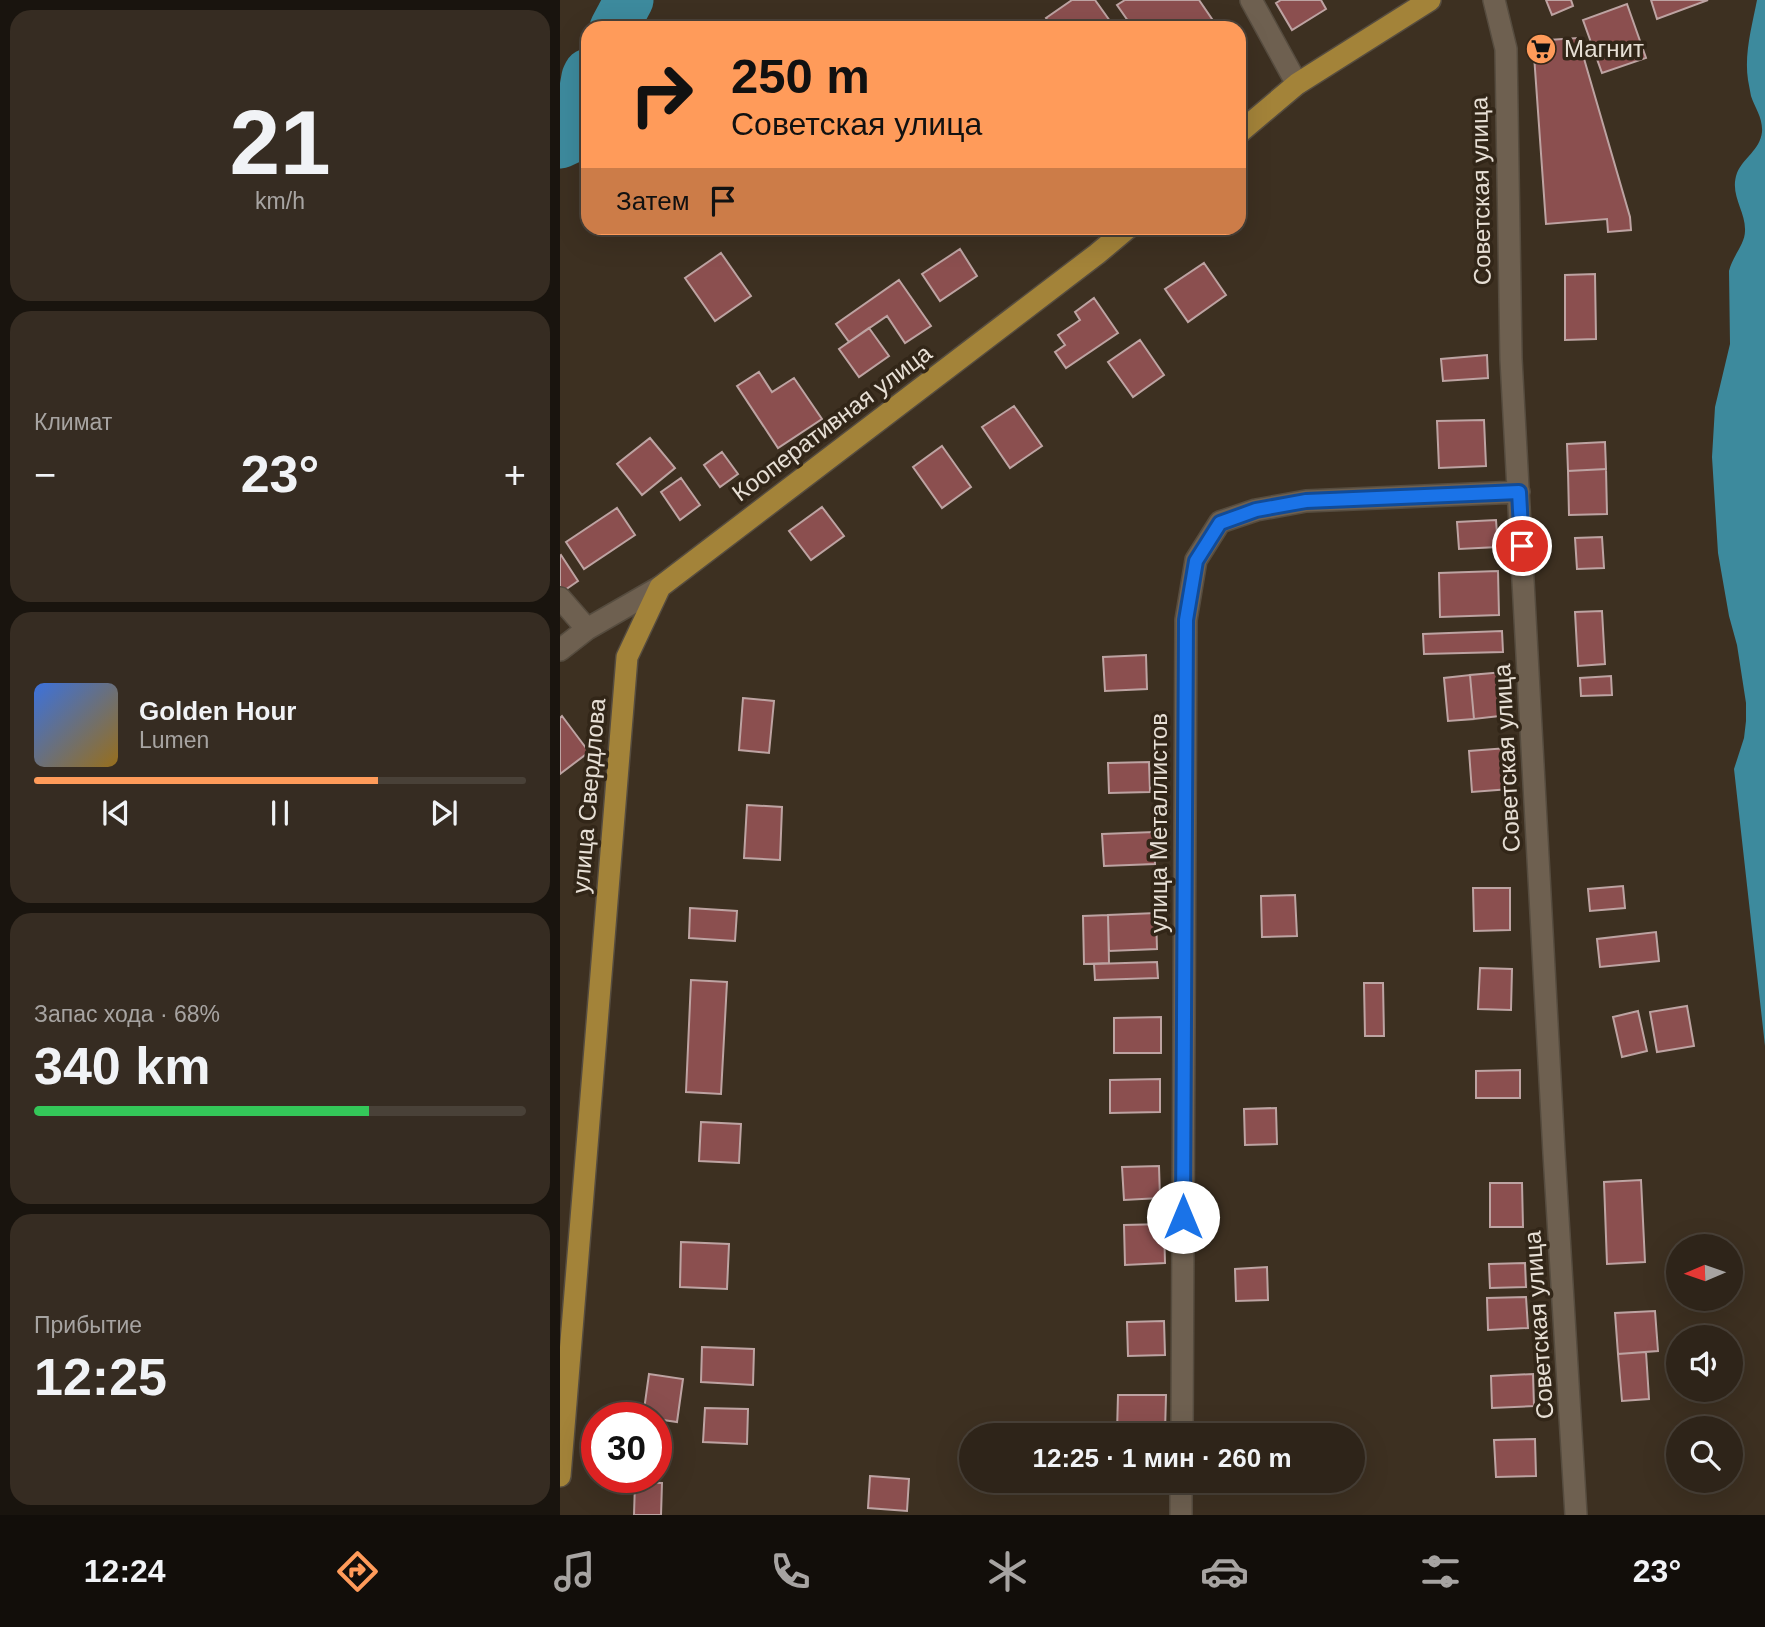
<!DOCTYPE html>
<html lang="ru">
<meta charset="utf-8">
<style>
body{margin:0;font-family:Helvetica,sans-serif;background:#362c22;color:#f1f3f6;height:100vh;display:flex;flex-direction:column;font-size:26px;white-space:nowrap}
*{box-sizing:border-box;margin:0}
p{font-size:23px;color:#a7a4a2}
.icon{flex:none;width:38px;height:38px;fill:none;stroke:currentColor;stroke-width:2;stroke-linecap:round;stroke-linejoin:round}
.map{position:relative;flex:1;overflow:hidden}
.sheet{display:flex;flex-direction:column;gap:10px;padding:10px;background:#19140e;width:560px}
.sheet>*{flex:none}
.top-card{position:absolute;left:21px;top:21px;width:665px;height:214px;border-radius:21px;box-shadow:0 7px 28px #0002,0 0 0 2px #494138;background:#ff9b5a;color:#111;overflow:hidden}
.needle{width:46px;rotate:268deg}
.tools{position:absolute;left:1106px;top:1234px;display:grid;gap:14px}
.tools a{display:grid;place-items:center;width:77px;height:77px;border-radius:50%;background:#2e2419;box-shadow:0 7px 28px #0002,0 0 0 2px #494138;font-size:35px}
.speed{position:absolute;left:21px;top:1402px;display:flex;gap:14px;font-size:35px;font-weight:700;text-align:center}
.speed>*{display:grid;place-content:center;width:91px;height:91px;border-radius:50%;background:#2e2419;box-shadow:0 7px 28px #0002,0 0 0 2px #494138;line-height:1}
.speed .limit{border:10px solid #d22;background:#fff;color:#111}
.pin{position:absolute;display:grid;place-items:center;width:60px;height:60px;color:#fff;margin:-30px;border:4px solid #fff;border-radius:50%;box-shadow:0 2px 7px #0007}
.me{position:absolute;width:77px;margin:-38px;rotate:0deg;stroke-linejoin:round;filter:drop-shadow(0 0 5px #0008)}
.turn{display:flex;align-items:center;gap:24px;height:147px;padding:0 35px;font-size:32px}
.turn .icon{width:91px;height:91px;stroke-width:2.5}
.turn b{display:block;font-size:49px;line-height:60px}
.then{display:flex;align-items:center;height:66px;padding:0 35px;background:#0003;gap:14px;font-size:26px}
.big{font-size:52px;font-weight:700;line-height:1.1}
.sheet .tile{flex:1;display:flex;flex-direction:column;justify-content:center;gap:10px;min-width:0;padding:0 24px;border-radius:21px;background:#362c22}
.sheet .dial{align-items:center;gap:0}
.dial b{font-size:91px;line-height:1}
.song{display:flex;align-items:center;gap:21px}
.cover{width:84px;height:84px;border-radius:10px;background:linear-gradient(135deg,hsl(220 70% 55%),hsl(40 70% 35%))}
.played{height:7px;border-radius:4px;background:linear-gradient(90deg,#ff9b5a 70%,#494138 70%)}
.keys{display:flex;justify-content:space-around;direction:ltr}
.heat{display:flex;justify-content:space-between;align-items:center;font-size:38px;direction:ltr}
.charge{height:10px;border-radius:5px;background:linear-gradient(90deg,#34c759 68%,#494138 0)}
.trip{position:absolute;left:399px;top:1423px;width:406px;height:70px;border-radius:35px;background:#2e2419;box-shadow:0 7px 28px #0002,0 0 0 2px #494138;font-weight:700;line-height:70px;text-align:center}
.dock{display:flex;height:112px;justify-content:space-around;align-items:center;background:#120e0a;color:#a7a4a2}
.dock .icon{width:49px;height:49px}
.dock .on{color:#ff9b5a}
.dock b{font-size:32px;color:#f1f3f6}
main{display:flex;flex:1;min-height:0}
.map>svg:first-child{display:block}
.water{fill:#3d8a9d}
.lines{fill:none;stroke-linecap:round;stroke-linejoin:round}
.river{stroke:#3d8a9d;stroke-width:49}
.building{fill:#8b4f4f;stroke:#bda3a2;stroke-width:2}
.minor-casing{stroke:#564c3f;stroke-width:24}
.major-casing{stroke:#564c3f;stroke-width:24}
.minor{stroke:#6e6050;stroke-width:21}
.major{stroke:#a38339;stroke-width:21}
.route-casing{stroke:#114b97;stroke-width:18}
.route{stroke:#1a73e8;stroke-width:12}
.labels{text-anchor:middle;stroke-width:7;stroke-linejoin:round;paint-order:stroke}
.poi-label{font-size:24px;fill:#e7dfd5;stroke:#322618;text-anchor:start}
.street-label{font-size:24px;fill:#e7dfd5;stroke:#322618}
</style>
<main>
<section class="sheet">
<div class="tile dial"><b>21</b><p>km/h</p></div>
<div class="tile"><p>Климат</p>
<div class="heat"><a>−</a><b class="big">23°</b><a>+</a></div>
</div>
<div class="tile">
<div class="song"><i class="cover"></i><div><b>Golden Hour</b><p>Lumen</p></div></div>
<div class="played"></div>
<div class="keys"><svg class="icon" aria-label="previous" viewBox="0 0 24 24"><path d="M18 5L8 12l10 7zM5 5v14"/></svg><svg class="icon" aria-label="pause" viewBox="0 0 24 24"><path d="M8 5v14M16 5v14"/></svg><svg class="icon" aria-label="next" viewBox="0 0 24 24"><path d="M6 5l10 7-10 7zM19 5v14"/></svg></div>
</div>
<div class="tile"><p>Запас хода · 68%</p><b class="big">340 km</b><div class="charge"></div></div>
<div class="tile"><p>Прибытие</p><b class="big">12:25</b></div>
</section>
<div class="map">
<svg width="1205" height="1515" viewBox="0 0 1205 1515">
<rect width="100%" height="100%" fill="#3d3021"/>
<path class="water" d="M1197,0h8v1046l-31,-277 10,-31 2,-17v-18l-9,-58 -8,-29 -11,-63 -6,-96 3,-50 15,-63 -1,-73c3,-14 16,-27 16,-40 1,-20 -16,-36 -8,-58 6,-15 23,-23 25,-41 1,-14 -7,-24 -11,-36 -1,-5 -2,-11 -3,-16 -4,-26 4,-54 9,-80z"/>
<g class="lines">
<path class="river" d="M54,28l15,-28
M0,144l15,-7 11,-60 2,-4"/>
</g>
<path class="building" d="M512,0h23l20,28h-62l-7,-10z
M565,0h74l13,19 -13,9h-66l-16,-23z
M721,0h40l5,9 -34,21 -16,-27z
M986,0h25l2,6 -21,9z
M1091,0h57l-51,19z
M1067,4l19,54 -44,15 -19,-53z
M1018,38l52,179 1,13 -23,2 -1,-13 -61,5 -13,-183z
M400,249l17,27 -37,25 -18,-27z
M161,253l30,43 -36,25 -30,-43z
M644,263l22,32 -38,27 -23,-33z
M1035,274l1,65 -31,1v-65z
M339,280l32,46 -26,17 -18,-27 -38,26 -13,-18z
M534,298l24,35 -52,35 -11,-16 10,-7 -7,-10 22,-15 -5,-8z
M309,328l20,28 -30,21 -20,-28z
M580,340l24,35 -31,22 -25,-35z
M927,355l1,23 -45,3 -2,-22z
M199,372l13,20 22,-14 28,41 -44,29 -41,-62z
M454,406l28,40 -32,22 -28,-41z
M924,420l2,46 -47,2 -2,-47z
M90,438l25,30 -33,27 -25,-31z
M1045,442l1,27 -38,2 -1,-27z
M382,446l29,41 -29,21 -29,-41z
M162,452l16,22 -18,13 -16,-22z
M1046,469l1,45 -38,1 -1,-44z
M121,478l19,27 -20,15 -19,-28z
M262,507l22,29 -33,24 -22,-29z
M57,508l18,27 -51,34 -18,-27z
M936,520l2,27 -39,2 -2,-27z
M1042,537l2,31 -27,1 -2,-31z
M1,555l17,26 -16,11 -2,-4v-32z
M938,571l1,44 -59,2 -1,-44z
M1042,611l3,53 -27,2 -3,-54z
M942,631l1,21 -79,2 -1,-20z
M586,655l1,34 -42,2 -2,-34z
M944,672l4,43 -34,4 -4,-44z
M910,675l4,44 -26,2 -4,-43z
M1051,676l1,19 -31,1 -1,-18z
M183,698l31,3 -5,52 -30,-3z
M2,716l27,36 -29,22v-56z
M947,748l3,41 -38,3 -3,-41z
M589,762l1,30 -41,1 -1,-30z
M187,805l35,2 -2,53 -36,-2z
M594,832l1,32 -51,2 -2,-32z
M1063,886l2,22 -35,3 -2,-22z
M913,888h37v42l-36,1z
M735,895l2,41 -35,1 -1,-41z
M130,908l47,3 -2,30 -46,-3z
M596,913l1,36 -48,2 -1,-36z
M548,915l1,48 -25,1 -1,-48z
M1096,932l3,29 -59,6 -3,-28z
M597,962l1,16 -63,2 -1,-16z
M920,968l32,1 -1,41 -33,-1z
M131,980l36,2 -6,112 -35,-2z
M804,983h19l1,53h-19z
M1127,1006l7,40 -37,6 -7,-40z
M1078,1011l9,40 -25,6 -9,-40z
M601,1017v36h-47v-35z
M960,1070v28h-44v-27z
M600,1079v33l-50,1v-33z
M716,1108l1,36 -32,1 -1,-36z
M141,1122l40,2 -2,39 -40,-2z
M599,1166l1,32 -36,2 -2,-33z
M1081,1180l4,82 -38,2 -3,-82z
M930,1183h32l1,44h-33z
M604,1224l1,39 -40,2 -1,-40z
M121,1242l48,2 -2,45 -47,-2z
M965,1263l1,24 -36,1 -1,-24z
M707,1267l1,33 -32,1 -1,-32z
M966,1297l2,31 -40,2 -1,-32z
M1095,1311l3,40 -40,3 -3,-41z
M604,1321l1,34 -37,1 -1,-34z
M142,1347l52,2 -1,36 -52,-3z
M1086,1352l3,47 -27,2 -4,-47z
M89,1374l34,5 -6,43 -21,-3v-1l-13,-1z
M973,1374l1,32 -42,2 -1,-32z
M558,1395h48l-1,37h-48z
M145,1408l43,1 -1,35 -44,-2z
M975,1439l1,37 -40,1 -2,-37z
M310,1476l39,3 -2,32 -39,-3z
M75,1482l27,1 -1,32h-27z"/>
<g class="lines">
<g class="minor-casing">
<path id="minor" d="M691,0l46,84
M934,0l12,49 5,310 43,794 22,362
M0,598l27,31
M0,650l27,-21 73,-42
M622,1435l4,-815 10,-60 24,-38 36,-12 50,-9 213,-9
M621,1515v-35"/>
</g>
<g class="major-casing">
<path id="major" d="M679,133l58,-49 133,-84
M0,1476l67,-819 33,-70 437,-333 31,-26"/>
</g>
<use href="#minor" class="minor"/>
<use href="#major" class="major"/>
</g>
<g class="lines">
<g class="route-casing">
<path id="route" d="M623,1217l3,-597 10,-59 24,-38 36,-13 50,-9 213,-9 3,54"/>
</g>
<use href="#route" class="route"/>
</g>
<defs>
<g id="supermarket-disc" transform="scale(1.575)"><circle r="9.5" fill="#ff9b5a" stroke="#322618"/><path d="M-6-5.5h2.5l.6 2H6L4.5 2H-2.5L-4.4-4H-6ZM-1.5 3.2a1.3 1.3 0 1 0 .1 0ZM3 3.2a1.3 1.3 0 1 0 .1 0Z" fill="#111"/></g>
</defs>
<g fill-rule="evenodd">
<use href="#supermarket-disc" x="981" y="49"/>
</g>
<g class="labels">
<g class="poi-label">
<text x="1004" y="57">Магнит</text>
</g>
<g class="street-label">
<text transform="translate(921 191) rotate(-91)" y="8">Советская улица</text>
<text transform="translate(272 423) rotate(-37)" y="8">Кооперативная улица</text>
<text transform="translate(947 758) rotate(-93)" y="8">Советская улица</text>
<text transform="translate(29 796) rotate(-85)" y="8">улица Свердлова</text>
<text transform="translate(599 823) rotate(-90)" y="8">улица Металлистов</text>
<text transform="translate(979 1325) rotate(-94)" y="8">Советская улица</text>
</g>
</g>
</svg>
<div class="tools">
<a><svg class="needle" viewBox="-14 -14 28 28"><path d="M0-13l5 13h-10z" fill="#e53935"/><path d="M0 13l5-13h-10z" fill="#a7a4a2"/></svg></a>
<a><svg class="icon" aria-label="sound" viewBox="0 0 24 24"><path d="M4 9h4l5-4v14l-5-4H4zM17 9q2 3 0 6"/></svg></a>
<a><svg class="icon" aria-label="search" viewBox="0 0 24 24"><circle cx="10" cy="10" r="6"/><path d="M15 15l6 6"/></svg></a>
</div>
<div class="speed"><div class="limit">30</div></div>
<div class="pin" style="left:962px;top:546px;background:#d93025"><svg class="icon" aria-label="arrive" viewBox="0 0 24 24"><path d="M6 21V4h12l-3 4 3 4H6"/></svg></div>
<svg class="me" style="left:623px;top:1217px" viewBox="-20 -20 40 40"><circle r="19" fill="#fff"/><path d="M0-13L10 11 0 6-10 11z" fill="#1a73e8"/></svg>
<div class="trip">12:25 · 1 мин · 260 m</div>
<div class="top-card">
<div class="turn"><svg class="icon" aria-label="right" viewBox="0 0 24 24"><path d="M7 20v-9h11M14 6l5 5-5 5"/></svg><div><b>250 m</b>Советская улица</div></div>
<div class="then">Затем<svg class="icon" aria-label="arrive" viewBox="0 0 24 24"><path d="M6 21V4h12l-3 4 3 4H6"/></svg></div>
</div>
</div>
</main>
<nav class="dock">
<b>12:24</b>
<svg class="icon on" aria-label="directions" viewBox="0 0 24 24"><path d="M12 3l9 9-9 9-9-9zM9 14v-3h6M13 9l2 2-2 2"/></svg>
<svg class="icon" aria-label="music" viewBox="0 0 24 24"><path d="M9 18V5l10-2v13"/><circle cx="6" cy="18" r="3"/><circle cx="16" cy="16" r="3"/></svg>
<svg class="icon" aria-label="phone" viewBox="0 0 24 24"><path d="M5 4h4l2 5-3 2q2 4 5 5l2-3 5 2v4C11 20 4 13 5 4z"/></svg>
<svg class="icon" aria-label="climate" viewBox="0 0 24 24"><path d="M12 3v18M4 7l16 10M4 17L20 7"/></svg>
<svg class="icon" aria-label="car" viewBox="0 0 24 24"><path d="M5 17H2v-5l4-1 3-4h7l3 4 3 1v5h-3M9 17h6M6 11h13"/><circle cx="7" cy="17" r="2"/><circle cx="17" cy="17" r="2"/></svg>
<svg class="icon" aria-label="filters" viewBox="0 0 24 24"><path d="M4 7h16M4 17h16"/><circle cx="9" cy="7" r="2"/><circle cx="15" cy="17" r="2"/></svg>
<b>23°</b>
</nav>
